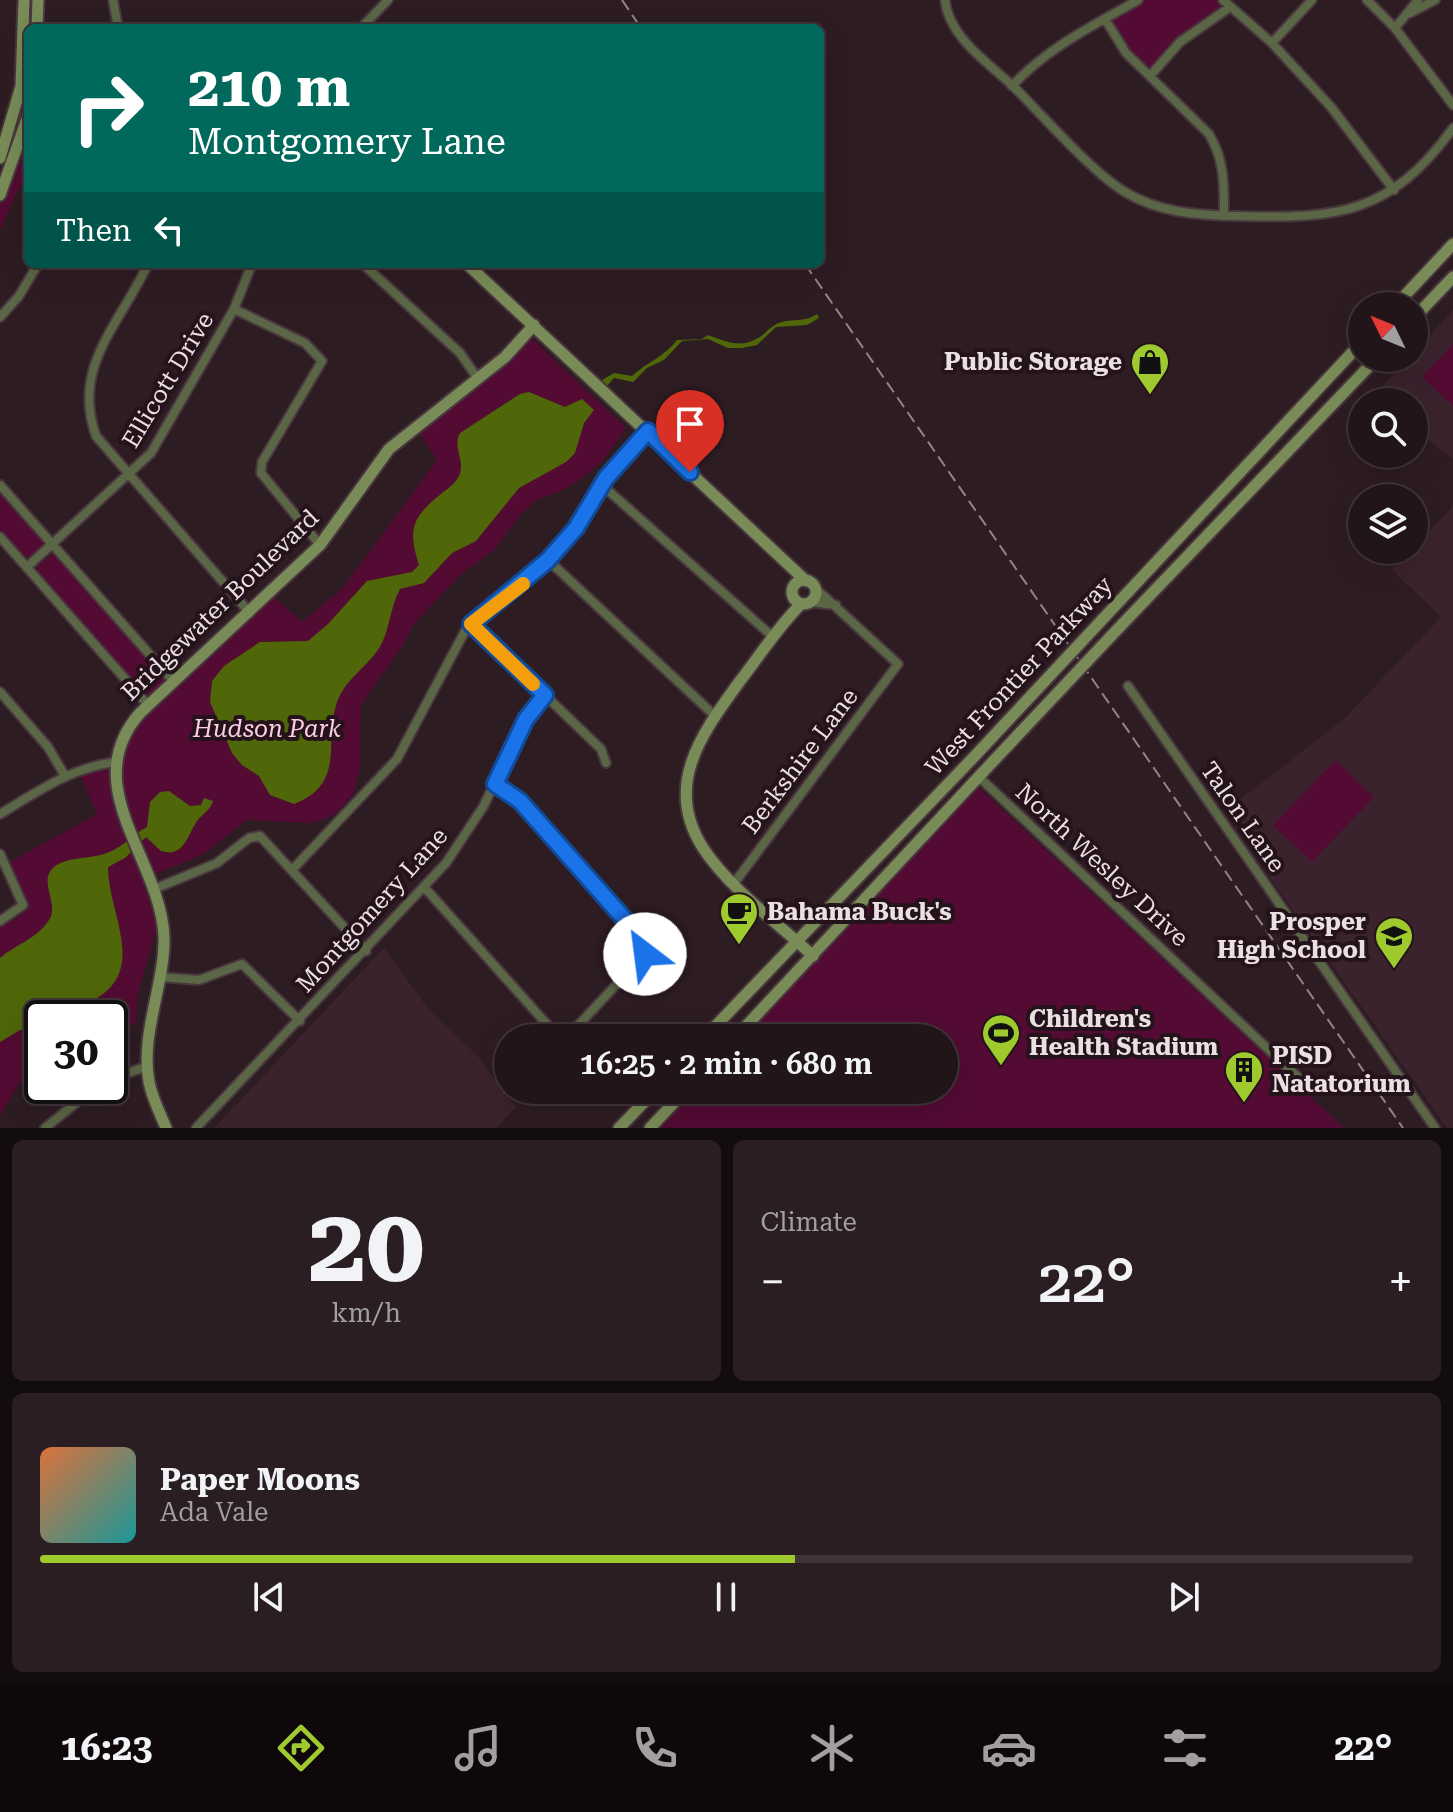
<!DOCTYPE html>
<meta charset="utf-8">
<style>
body{margin:0;font-family:"Roboto Serif",serif;background:#2a1e23;color:#f1f3f6;height:100vh;display:flex;flex-direction:column;font-size:30px;white-space:nowrap}
*{box-sizing:border-box;margin:0}
p{font-size:26px;color:#a29fa2}
.icon{flex:none;width:44px;height:44px;fill:none;stroke:currentColor;stroke-width:2;stroke-linecap:round;stroke-linejoin:round}
.map{position:relative;height:1128px;overflow:hidden}
.details{display:flex;flex-direction:column;gap:12px;padding:12px;background:#130c0e;flex:1}
.details>*{flex:none}
.hud{position:absolute;left:24px;top:24px;width:800px;height:244px;border-radius:12px;box-shadow:0 8px 32px #0002,0 0 0 2px #3f3439;background:#00695c;color:#fff;overflow:hidden}
.needle{width:52px;rotate:313deg}
.buttons{position:absolute;left:1348px;top:292px;display:grid;gap:16px}
.buttons a{display:grid;place-items:center;width:80px;height:80px;border-radius:50%;background:#22151a;box-shadow:0 8px 32px #0002,0 0 0 2px #3f3439;font-size:40px}
.speed{position:absolute;left:24px;top:1000px;display:flex;gap:16px;font-size:40px;font-weight:700;text-align:center}
.speed>*{display:grid;place-content:center;width:104px;height:104px;border-radius:50%;background:#22151a;box-shadow:0 8px 32px #0002,0 0 0 2px #3f3439;line-height:1}
.speed .limit{border:4px solid #111;border-radius:12px;background:#fff;color:#111}
.pin{position:absolute;display:grid;place-items:center;width:68px;height:68px;color:#fff;margin:-82px -34px;border-radius:50% 50% 50% 0;rotate:-45deg;box-shadow:0 0 8px #0007}
.pin .icon{rotate:45deg}
.me{position:absolute;width:88px;margin:-44px;rotate:330deg;stroke-linejoin:round;filter:drop-shadow(0 0 6px #0008)}
.turn{display:flex;align-items:center;gap:28px;height:168px;padding:0 32px;font-size:36px}
.turn .icon{width:104px;height:104px;stroke-width:2.5}
.turn b{display:block;font-size:56px;line-height:68px}
.then{display:flex;align-items:center;height:76px;padding:0 32px;background:#0003;gap:16px;font-size:30px}
.big{font-size:60px;font-weight:600;line-height:1.1}
.details .widget{flex:1;display:flex;flex-direction:column;justify-content:center;gap:12px;min-width:0;padding:0 28px;border-radius:12px;background:#2a1e23}
.details .dial{align-items:center;gap:0}
.dial b{font-size:104px;line-height:1}
.song{display:flex;align-items:center;gap:24px}
.cover{width:96px;height:96px;border-radius:12px;background:linear-gradient(135deg,hsl(20 70% 55%),hsl(180 70% 35%))}
.played{height:8px;border-radius:4px;background:linear-gradient(90deg,#9eca2e 55%,#3f3439 55%)}
.keys{display:flex;justify-content:space-around;direction:ltr}
.heat{display:flex;justify-content:space-between;align-items:center;font-size:44px;direction:ltr}
.details .tiles{flex:1;display:grid;gap:12px;grid-template-columns:1fr 1fr}
.widget:last-child{grid-column:span 2}
.trip{position:absolute;left:494px;top:1024px;width:464px;height:80px;border-radius:40px;background:#22151a;box-shadow:0 8px 32px #0002,0 0 0 2px #3f3439;font-weight:600;line-height:80px;text-align:center}
.tabs{display:flex;height:128px;justify-content:space-around;align-items:center;background:#0e080a;color:#a29fa2}
.tabs .icon{width:56px;height:56px}
.tabs .on{color:#9eca2e}
.tabs b{font-size:36px;color:#f1f3f6}
.map>svg:first-child{display:block}
.built{fill:#3b232d}
.green{fill:#530b33}
.water{fill:#4f6709}
.lines{fill:none;stroke-linecap:round;stroke-linejoin:round}
.street-casing{stroke:#49373e;stroke-width:12}
.secondary-casing{stroke:#49373e;stroke-width:15}
.street{stroke:#5a6645;stroke-width:8}
.secondary{stroke:#798c57;stroke-width:11}
.rail{stroke:#928389;stroke-width:2;stroke-dasharray:12 6;stroke-linecap:butt}
.secondary-bridge-casing{stroke:#49373e;stroke-width:15;stroke-linecap:butt}
.secondary-bridge{stroke:#798c57;stroke-width:11}
.route-casing{stroke:#114b97;stroke-width:20}
.route{stroke:#1a73e8;stroke-width:14}
.slow{stroke:#f59e0b;stroke-width:14}
.labels{text-anchor:middle;stroke-width:8;stroke-linejoin:round;paint-order:stroke}
.poi-label{font-size:24px;font-weight:bold;fill:#ecdfe4;stroke:#24131a;text-anchor:start}
.street-label{font-size:24px;fill:#ecdfe4;stroke:#24131a}
.park-label{font-size:24px;font-style:italic;fill:#fdcee1;stroke:#24131a}
</style>
<div class="map">
<svg width="1453" height="1128" viewBox="0 0 1453 1128">
<rect width="100%" height="100%" fill="#2e1c23"/>
<path class="built" d="M1453,310v149l-39,-30v-27h-37l-6,-4 38,-40h5v-6z
M1453,506v622h-6l-223,-316 120,-93 97,-102 -49,-47z
M384,948l45,62 48,45 39,52 -20,21h-282z"/>
<path class="green" d="M1138,0h85l7,7 -36,24 -44,45 -24,-23 -21,-34z
M28,127v42l-28,61v-27z
M530,337l96,91 -22,31 -18,16 -22,15 -27,10 -15,13 -28,37 -34,25 -47,50 -11,22 -41,57 -1,65 -7,26 -19,20 -21,8 -66,-3 -43,34 -61,25 14,48 -20,71 -1,25 -26,9v-14h-68v48l-24,19 -18,31v-190l20,-9c10,-21 -3,-35 -14,-53l91,-50 -17,-40 35,-7 26,-49 132,-122 29,26 41,-34 94,-128 -23,-35z
M1453,344v62l-31,-29z
M0,488l45,52 -2,7 -12,10 -9,-1 -22,-26z
M54,553l110,123 1,6 -14,13 -8,-1 -106,-120 1,-9z
M1336,760l38,37 -62,65 -39,-37z
M975,784l369,344h-692l36,-38h256v-52h-208z"/>
<path class="water" d="M817,314l2,4 -12,7 -31,2 -19,18 -15,3h-14l-20,-9 -26,2 -18,19 -17,8 -14,14 -19,-4 -7,8 -5,-6 12,-7 18,3c15,-14 32,-19 45,-36l25,-1 6,-4c17,6 32,14 50,3 8,-4 12,-12 21,-15 14,-5 25,0 38,-9z
M529,392l36,15 17,-8 12,11 -10,13 -9,30 -9,9 -47,26 -43,53 -24,12 -28,30 -24,6c-9,16 -10,37 -18,54 -11,22 -36,34 -45,59 -14,41 10,81 -43,102l-24,-9 -11,-19 -17,-11 -10,-12 -22,-51 2,-21 12,-15 36,-24 48,-1 20,-17 39,-43 45,-9 7,-7c-11,-35 -8,-47 22,-71 6,-5 14,-10 18,-18 7,-15 -7,-29 1,-43l60,-39z
M169,791l21,15 11,-1 3,-7 9,3c-3,10 -10,12 -16,20 -10,15 -13,37 -36,30l-15,-14 -21,21 -17,9c0,45 39,101 -11,131 -30,18 -16,20 -55,20v10l-22,2 -20,12v-84c15,-13 38,-20 49,-38 11,-16 -11,-38 4,-52 12,-11 32,-9 47,-13 20,-4 30,-19 47,-28l3,-25 10,-10z"/>
<g class="lines">
<g class="street-casing">
<path id="street" d="M113,0l5,28
M945,0c4,38 44,63 70,88 29,29 77,84 110,104 35,21 72,23 111,24 101,3 154,-1 217,-88
M1223,0l49,43 59,64 63,83
M1367,0l28,28 58,77
M1410,13l25,-13
M1105,19l21,34 83,81c16,27 15,51 15,82
M361,28l27,-28
M1395,28l23,-28
M1272,43l40,-43
M1150,76l30,-34 50,-35
M1012,86c36,-39 81,-60 126,-86
M148,264c-28,60 -77,103 -52,172l154,177
M363,264l97,89 18,26
M234,309l71,34 17,18 -60,101 -1,11 59,72
M0,317l19,-21 19,-32
M0,485l174,197
M602,485l171,152
M0,537l148,168
M548,560l166,155
M27,567l124,-114 83,-144 18,-45
M810,602l26,3
M471,624l130,125 5,14
M1128,686l307,442
M0,692l48,55 17,29
M979,777l323,304
M0,814c37,-22 72,-47 116,-52
M0,854l23,51 -23,16
M292,870l105,-111 68,-128 83,-71 28,-32 35,-56 37,-41
M735,882l163,-218 -83,-76
M425,888l128,143 9,6 9,-4 74,-79 -2,-14 -123,-139 -25,-17
M152,890l65,-27 32,-25 11,-2 106,115
M160,977l39,3 43,-16 58,57
M110,1079l38,-13
M45,1128l52,-42
M196,1128l250,-265 37,-56 43,-88 19,-24"/>
</g>
<g class="secondary-casing">
<path id="secondary" d="M37,28l1,-28
M0,158l21,-72 3,-86
M0,195l28,-79
M467,264l339,317
M1395,306l58,-62
M1414,318l39,-41
M792 592a12 12 0 1 1 24 0a12 12 0 1 1-24 0Z
M801,604c-23,23 -41,51 -61,77 -36,50 -78,103 -37,167 27,41 74,74 110,108
M1100,622l262,-280
M1112,635l265,-277
M704,1038l268,-279
M735,1038l249,-267
M166,1128c-6,-15 -14,-30 -17,-46 -9,-49 16,-97 15,-145 -3,-78 -88,-151 -24,-224l180,-168 69,-96 116,-92 29,-32
M619,1128l37,-38
M650,1128l36,-38"/>
</g>
<use href="#street" class="street"/>
<use href="#secondary" class="secondary"/>
<path class="rail" d="M622,0l19,28
M805,264l598,864"/>
<g class="secondary-bridge-casing">
<path id="secondary-bridge" d="M972,759l128,-137
M984,771l128,-136"/>
</g>
<use href="#secondary-bridge" class="secondary-bridge"/>
</g>
<g class="lines">
<g class="route-casing">
<path id="route" d="M645,954l-2,-14 -16,-18 -107,-121 -25,-17 31,-65 19,-24 -74,-71 77,-64 28,-32 30,-50 42,-47 42,41"/>
</g>
<use href="#route" class="route"/>
<path class="slow" d="M523,584l-52,40 62,60"/>
</g>
<defs>
<g id="shop-pin" transform="scale(2)"><path d="M0 17L-7.5 6A9.5 9.5 0 1 1 7.5 6Z" fill="#9eca2e" stroke="#24131a"/><path d="M-5-2.5h2.3a2.7 3.5 0 0 1 5.4 0H5L5.5 6h-11ZM-1.5-2.5h3a1.5 2.3 0 0 0-3 0Z" fill="#111"/></g>
<g id="cafe-pin" transform="scale(2)"><path d="M0 17L-7.5 6A9.5 9.5 0 1 1 7.5 6Z" fill="#9eca2e" stroke="#24131a"/><path d="M-5.5-4.5H6V0H3Q3 3.5 0 3.5H-2.5Q-5.5 3.5-5.5 0ZM3-3.2v2h1.7v-2ZM-6 4.5H4V6H-6Z" fill="#111"/></g>
<g id="school-pin" transform="scale(2)"><path d="M0 17L-7.5 6A9.5 9.5 0 1 1 7.5 6Z" fill="#9eca2e" stroke="#24131a"/><path d="M0-5L7-2L0 1L-7-2ZM-4 1L0 2.5L4 1V4Q0 6-4 4Z" fill="#111"/></g>
<g id="stadium-pin" transform="scale(2)"><path d="M0 17L-7.5 6A9.5 9.5 0 1 1 7.5 6Z" fill="#9eca2e" stroke="#24131a"/><path d="M0-5a6.5 5 0 1 0 0 10a6.5 5 0 1 0 0-10ZM-3.5-1.8h7v3.6h-7Z" fill="#111"/></g>
<g id="building-pin" transform="scale(2)"><path d="M0 17L-7.5 6A9.5 9.5 0 1 1 7.5 6Z" fill="#9eca2e" stroke="#24131a"/><path d="M-4-6H4V6H1V3H-1V6H-4ZM-2.5-4.3h1.7v1.8h-1.7ZM.8-4.3h1.7v1.8H.8ZM-2.5-1h1.7V.8h-1.7ZM.8-1h1.7V.8H.8Z" fill="#111"/></g>
</defs>
<g fill-rule="evenodd">
<use href="#shop-pin" x="1150" y="362"/>
<use href="#cafe-pin" x="739" y="912"/>
<use href="#school-pin" x="1394" y="936"/>
<use href="#stadium-pin" x="1001" y="1033"/>
<use href="#building-pin" x="1244" y="1070"/>
</g>
<g class="labels">
<g class="poi-label">
<text x="1122" y="370" text-anchor="end">Public Storage</text>
<text x="767" y="920">Bahama Buck's</text>
<text x="1366" y="930" text-anchor="end">Prosper<tspan x="1366" dy="28">High School</tspan></text>
<text x="1029" y="1027">Children's<tspan x="1029" dy="28">Health Stadium</tspan></text>
<text x="1272" y="1064">PISD<tspan x="1272" dy="28">Natatorium</tspan></text>
</g>
<g class="street-label">
<text transform="translate(168 380) rotate(-59)" y="8">Ellicott Drive</text>
<text transform="translate(220 605) rotate(-44)" y="8">Bridgewater Boulevard</text>
<text transform="translate(1019 676) rotate(-47)" y="8">West Frontier Parkway</text>
<text transform="translate(800 761) rotate(-53)" y="8">Berkshire Lane</text>
<text transform="translate(1243 817) rotate(55)" y="8">Talon Lane</text>
<text transform="translate(1102 865) rotate(43)" y="8">North Wesley Drive</text>
<text transform="translate(372 910) rotate(-48)" y="8">Montgomery Lane</text>
</g>
<g class="park-label">
<text x="267" y="737">Hudson Park</text>
</g>
</g>
</svg>
<div class="buttons">
<a><svg class="needle" viewBox="-14 -14 28 28"><path d="M0-13l5 13h-10z" fill="#e53935"/><path d="M0 13l5-13h-10z" fill="#a29fa2"/></svg></a>
<a><svg class="icon" aria-label="search" viewBox="0 0 24 24"><circle cx="10" cy="10" r="6"/><path d="M15 15l6 6"/></svg></a>
<a><svg class="icon" aria-label="layers" viewBox="0 0 24 24"><path d="M12 4l9 5-9 5-9-5zM3 14l9 5 9-5"/></svg></a>
</div>
<div class="speed"><div class="limit">30</div></div>
<div class="pin" style="left:690px;top:472px;background:#d93025"><svg class="icon" aria-label="arrive" viewBox="0 0 24 24"><path d="M6 21V4h12l-3 4 3 4H6"/></svg></div>
<svg class="me" style="left:645px;top:954px" viewBox="-20 -20 40 40"><circle r="19" fill="#fff"/><path d="M0-13L10 11 0 6-10 11z" fill="#1a73e8"/></svg>
<div class="trip">16:25 · 2 min · 680 m</div>
<div class="hud">
<div class="turn"><svg class="icon" aria-label="right" viewBox="0 0 24 24"><path d="M7 20v-9h11M14 6l5 5-5 5"/></svg><div><b>210 m</b>Montgomery Lane</div></div>
<div class="then">Then<svg class="icon" aria-label="left" viewBox="0 0 24 24"><path d="M17 20v-9H6M10 6l-5 5 5 5"/></svg></div>
</div>
</div>
<section class="details">
<div class="tiles">
<div class="widget dial"><b>20</b><p>km/h</p></div>
<div class="widget"><p>Climate</p>
<div class="heat"><a>−</a><b class="big">22°</b><a>+</a></div>
</div>
<div class="widget">
<div class="song"><i class="cover"></i><div><b>Paper Moons</b><p>Ada Vale</p></div></div>
<div class="played"></div>
<div class="keys"><svg class="icon" aria-label="previous" viewBox="0 0 24 24"><path d="M18 5L8 12l10 7zM5 5v14"/></svg><svg class="icon" aria-label="pause" viewBox="0 0 24 24"><path d="M8 5v14M16 5v14"/></svg><svg class="icon" aria-label="next" viewBox="0 0 24 24"><path d="M6 5l10 7-10 7zM19 5v14"/></svg></div>
</div>
</div>
</section>
<nav class="tabs">
<b>16:23</b>
<svg class="icon on" aria-label="directions" viewBox="0 0 24 24"><path d="M12 3l9 9-9 9-9-9zM9 14v-3h6M13 9l2 2-2 2"/></svg>
<svg class="icon" aria-label="music" viewBox="0 0 24 24"><path d="M9 18V5l10-2v13"/><circle cx="6" cy="18" r="3"/><circle cx="16" cy="16" r="3"/></svg>
<svg class="icon" aria-label="phone" viewBox="0 0 24 24"><path d="M5 4h4l2 5-3 2q2 4 5 5l2-3 5 2v4C11 20 4 13 5 4z"/></svg>
<svg class="icon" aria-label="climate" viewBox="0 0 24 24"><path d="M12 3v18M4 7l16 10M4 17L20 7"/></svg>
<svg class="icon" aria-label="car" viewBox="0 0 24 24"><path d="M5 17H2v-5l4-1 3-4h7l3 4 3 1v5h-3M9 17h6M6 11h13"/><circle cx="7" cy="17" r="2"/><circle cx="17" cy="17" r="2"/></svg>
<svg class="icon" aria-label="filters" viewBox="0 0 24 24"><path d="M4 7h16M4 17h16"/><circle cx="9" cy="7" r="2"/><circle cx="15" cy="17" r="2"/></svg>
<b>22°</b>
</nav>
